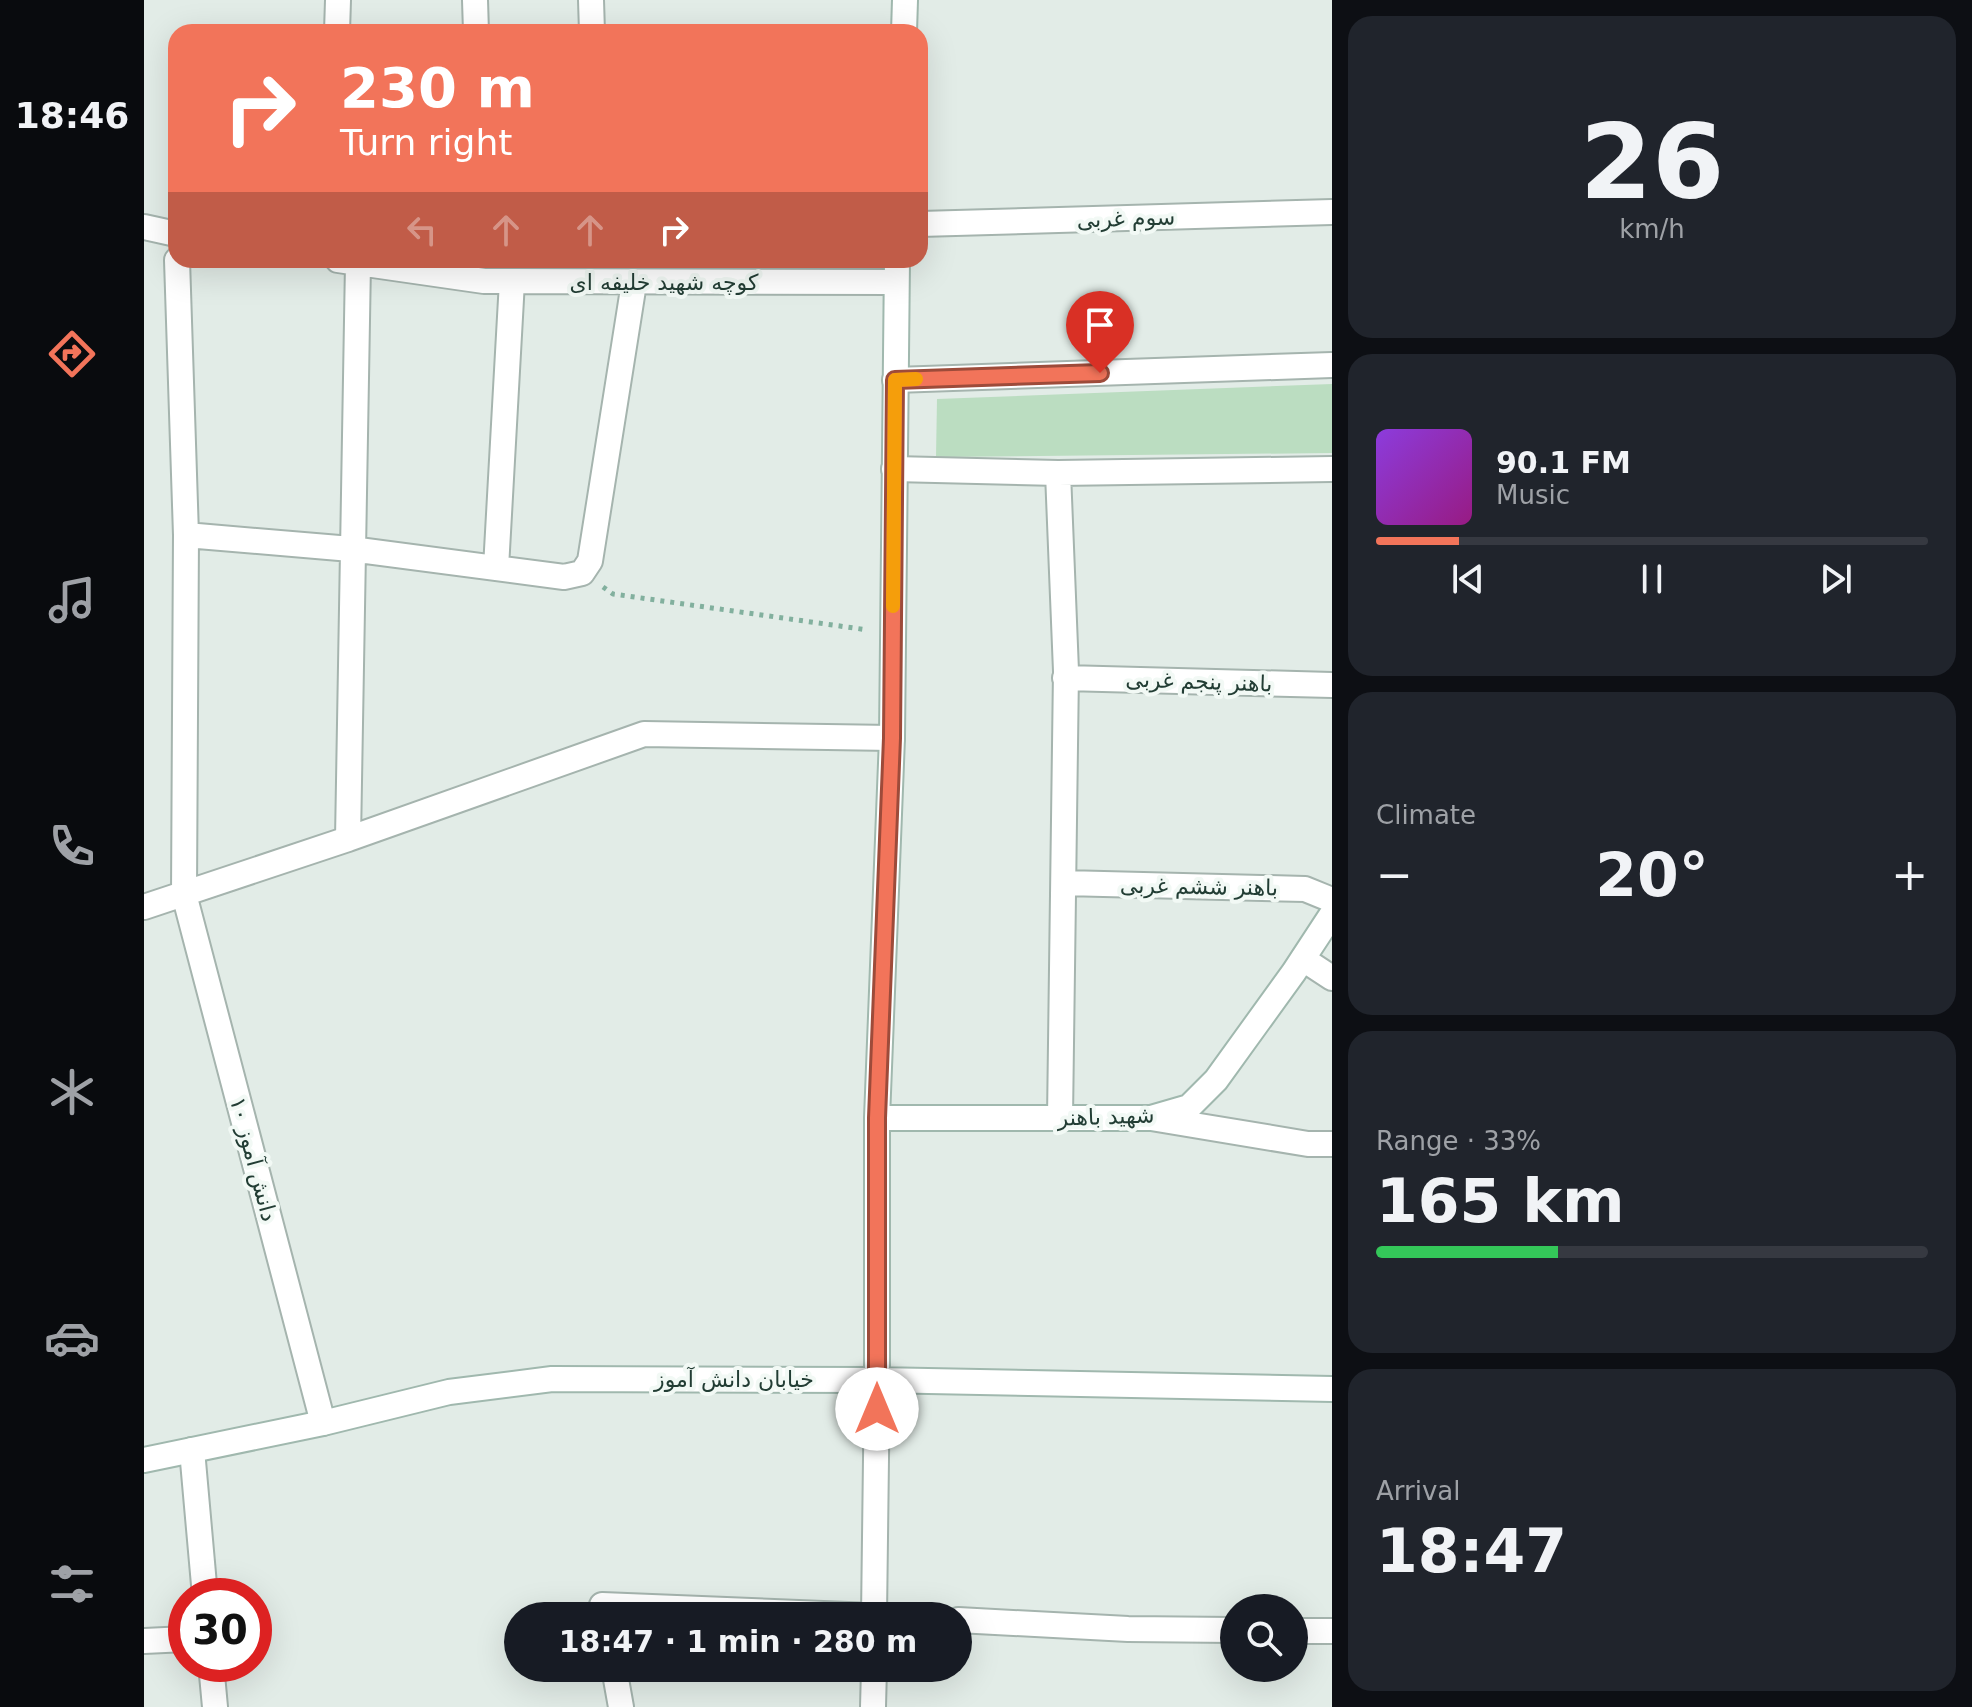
<!DOCTYPE html>
<meta charset="utf-8">
<style>
body{margin:0;font-family:"DejaVu Sans",Cairo,sans-serif;background:#20242c;color:#f1f3f6;height:100vh;display:flex;flex-direction:column;font-size:30px;white-space:nowrap}
*{box-sizing:border-box;margin:0}
p{font-size:26px;color:#9ea1a6}
.icon{flex:none;width:44px;height:44px;fill:none;stroke:currentColor;stroke-width:2;stroke-linecap:round;stroke-linejoin:round}
.map{position:relative;flex:1;overflow:hidden}
.drawer{display:flex;flex-direction:column;gap:16px;padding:16px;background:#0d0f14;width:640px}
.drawer>*{flex:none}
.top-card{position:absolute;left:24px;top:24px;width:760px;height:244px;border-radius:24px;box-shadow:0 8px 32px #0002;background:#f2745a;color:#fff;overflow:hidden}
.controls{position:absolute;left:1076px;top:1594px;display:grid;gap:16px}
.controls a{display:grid;place-items:center;width:88px;height:88px;border-radius:50%;background:#171b24;box-shadow:0 8px 32px #0002;font-size:40px}
.speed{position:absolute;left:24px;top:1578px;display:flex;gap:16px;font-size:40px;font-weight:700;text-align:center}
.speed>*{display:grid;place-content:center;width:104px;height:104px;border-radius:50%;background:#171b24;box-shadow:0 8px 32px #0002;line-height:1}
.speed .limit{border:12px solid #d22;background:#fff;color:#111}
.pin{position:absolute;display:grid;place-items:center;width:68px;height:68px;color:#fff;margin:-82px -34px;border-radius:50% 50% 50% 0;rotate:-45deg;box-shadow:0 0 8px #0007}
.pin .icon{rotate:45deg}
.me{position:absolute;width:88px;margin:-44px;rotate:0deg;stroke-linejoin:round;filter:drop-shadow(0 0 6px #0008)}
.turn{display:flex;align-items:center;gap:28px;height:168px;padding:0 40px;font-size:36px}
.turn .icon{width:104px;height:104px;stroke-width:2.5}
.turn b{display:block;font-size:56px;line-height:68px}
.lanes{display:flex;align-items:center;height:76px;padding:0 40px;background:#0003;justify-content:center;gap:40px;direction:ltr}
.lanes .off{opacity:.35}
.big{font-size:60px;font-weight:600;line-height:1.1}
.drawer .card{flex:1;display:flex;flex-direction:column;justify-content:center;gap:12px;min-width:0;padding:0 28px;border-radius:24px;background:#20242c}
.drawer .dial{align-items:center;gap:0}
.dial b{font-size:104px;line-height:1}
.song{display:flex;align-items:center;gap:24px}
.cover{width:96px;height:96px;border-radius:12px;background:linear-gradient(135deg,hsl(270 70% 55%),hsl(310 70% 35%))}
.played{height:8px;border-radius:4px;background:linear-gradient(90deg,#f2745a 15%,#363941 15%)}
.keys{display:flex;justify-content:space-around;direction:ltr}
.heat{display:flex;justify-content:space-between;align-items:center;font-size:44px;direction:ltr}
.charge{height:12px;border-radius:6px;background:linear-gradient(90deg,#34c759 33%,#363941 0)}
.trip{position:absolute;left:360px;top:1602px;width:468px;height:80px;border-radius:40px;background:#171b24;box-shadow:0 8px 32px #0002;font-weight:600;line-height:80px;text-align:center}
main{display:flex;flex:1;min-height:0}
.dock{display:flex;flex-direction:column;width:144px;justify-content:space-around;align-items:center;background:#090b0e;color:#9ea1a6}
.dock .icon{width:56px;height:56px}
.dock .active{color:#f2745a}
.dock b{font-size:36px;color:#f1f3f6}
.map>svg:first-child{display:block}
.green{fill:#bbddc1}
.lines{fill:none;stroke-linecap:round;stroke-linejoin:round}
.street-casing{stroke:#a5b4ae;stroke-width:28}
.secondary-casing{stroke:#a0b8ae;stroke-width:28}
.path{stroke:#82b09e;stroke-width:5;stroke-dasharray:4 6;stroke-linecap:butt}
.street{stroke:#fff;stroke-width:24}
.secondary{stroke:#fff;stroke-width:24}
.route-casing{stroke:#9d4b3a;stroke-width:20}
.route{stroke:#f2745a;stroke-width:14}
.slow{stroke:#f59e0b;stroke-width:14}
.labels{text-anchor:middle;stroke-width:8;stroke-linejoin:round;paint-order:stroke}
.street-label{font-size:22px;fill:#223d34;stroke:#f2f9f5}
</style>
<main>
<nav class="dock">
<b>18:46</b>
<svg class="icon active" aria-label="directions" viewBox="0 0 24 24"><path d="M12 3l9 9-9 9-9-9zM9 14v-3h6M13 9l2 2-2 2"/></svg>
<svg class="icon" aria-label="music" viewBox="0 0 24 24"><path d="M9 18V5l10-2v13"/><circle cx="6" cy="18" r="3"/><circle cx="16" cy="16" r="3"/></svg>
<svg class="icon" aria-label="phone" viewBox="0 0 24 24"><path d="M5 4h4l2 5-3 2q2 4 5 5l2-3 5 2v4C11 20 4 13 5 4z"/></svg>
<svg class="icon" aria-label="climate" viewBox="0 0 24 24"><path d="M12 3v18M4 7l16 10M4 17L20 7"/></svg>
<svg class="icon" aria-label="car" viewBox="0 0 24 24"><path d="M5 17H2v-5l4-1 3-4h7l3 4 3 1v5h-3M9 17h6M6 11h13"/><circle cx="7" cy="17" r="2"/><circle cx="17" cy="17" r="2"/></svg>
<svg class="icon" aria-label="filters" viewBox="0 0 24 24"><path d="M4 7h16M4 17h16"/><circle cx="9" cy="7" r="2"/><circle cx="15" cy="17" r="2"/></svg>
</nav>
<div class="map">
<svg width="1188" height="1707" viewBox="0 0 1188 1707">
<rect width="100%" height="100%" fill="#e2ece7"/>
<path class="green" d="M1188,384v69l-396,4 1,-58z"/>
<g class="lines">
<g class="street-casing">
<path id="street" d="M331,0l1,32
M447,0l1,32
M193,32l1,-32
M776,224l412,-12
M0,227l32,7
M33,260l9,275 -2,359 139,529
M194,260l146,21 412,1
M751,380l437,-15
M750,469l164,4 274,-4
M914,473l8,198 -6,447
M42,535l165,14 213,28 18,-4 8,-12 44,-278
M352,568l16,-287
M921,678l267,7
M204,839l296,-105 248,4
M920,883l241,6 27,11
M0,907l204,-68 10,-576
M1159,959l29,19
M1007,1118l157,26h24
M48,1450l13,146
M460,1616l-2,-11 271,11
M730,1616l3,-236
M814,1620l170,9 106,1
M1150,1631h38
M0,1641l42,-2
M67,1664l4,43
M470,1668l7,39
M729,1707l1,-39"/>
</g>
<g class="secondary-casing">
<path id="secondary" d="M760,32l1,-32
M733,1118h274l38,-11 27,-27 78,-108 38,-58
M733,1380v-262l15,-380 5,-478
M0,1460l179,-37 126,-31 103,-13 325,1 455,9"/>
</g>
<path class="path" d="M459,587l10,7 255,36"/>
<use href="#street" class="street"/>
<use href="#secondary" class="secondary"/>
</g>
<g class="lines">
<g class="route-casing">
<path id="route" d="M733,1409v-291l15,-380 3,-358 205,-7"/>
</g>
<use href="#route" class="route"/>
<path class="slow" d="M749,606l2,-226 21,-1"/>
</g>
<g class="labels">
<g class="street-label">
<text transform="translate(982 218) rotate(-2)" y="8">سوم غربی</text>
<text x="520" y="290">کوچه شهید خلیفه ای</text>
<text transform="translate(1055 681) rotate(2)" y="8">باهنر پنجم غربی</text>
<text transform="translate(1055 886) rotate(1)" y="8">باهنر ششم غربی</text>
<text transform="translate(962 1116) rotate(-2)" y="8">شهید باهنر</text>
<text transform="translate(110 1159) rotate(75)" y="8">دانش آموز ۱۰</text>
<text x="590" y="1387">خیابان دانش آموز</text>
</g>
</g>
</svg>
<div class="controls">
<a><svg class="icon" aria-label="search" viewBox="0 0 24 24"><circle cx="10" cy="10" r="6"/><path d="M15 15l6 6"/></svg></a>
</div>
<div class="speed"><div class="limit">30</div></div>
<div class="pin" style="left:956px;top:373px;background:#d93025"><svg class="icon" aria-label="arrive" viewBox="0 0 24 24"><path d="M6 21V4h12l-3 4 3 4H6"/></svg></div>
<svg class="me" style="left:733px;top:1409px" viewBox="-20 -20 40 40"><circle r="19" fill="#fff"/><path d="M0-13L10 11 0 6-10 11z" fill="#f2745a"/></svg>
<div class="trip">18:47 · 1 min · 280 m</div>
<div class="top-card">
<div class="turn"><svg class="icon" aria-label="right" viewBox="0 0 24 24"><path d="M7 20v-9h11M14 6l5 5-5 5"/></svg><div><b>230 m</b>Turn right</div></div>
<div class="lanes"><svg class="icon off" aria-label="left" viewBox="0 0 24 24"><path d="M17 20v-9H6M10 6l-5 5 5 5"/></svg><svg class="icon off" aria-label="ahead" viewBox="0 0 24 24"><path d="M12 20V5M6 11l6-6 6 6"/></svg><svg class="icon off" aria-label="ahead" viewBox="0 0 24 24"><path d="M12 20V5M6 11l6-6 6 6"/></svg><svg class="icon" aria-label="right" viewBox="0 0 24 24"><path d="M7 20v-9h11M14 6l5 5-5 5"/></svg></div>
</div>
</div>
<section class="drawer">
<div class="card dial"><b>26</b><p>km/h</p></div>
<div class="card">
<div class="song"><i class="cover"></i><div><b>90.1 FM</b><p>Music</p></div></div>
<div class="played"></div>
<div class="keys"><svg class="icon" aria-label="previous" viewBox="0 0 24 24"><path d="M18 5L8 12l10 7zM5 5v14"/></svg><svg class="icon" aria-label="pause" viewBox="0 0 24 24"><path d="M8 5v14M16 5v14"/></svg><svg class="icon" aria-label="next" viewBox="0 0 24 24"><path d="M6 5l10 7-10 7zM19 5v14"/></svg></div>
</div>
<div class="card"><p>Climate</p>
<div class="heat"><a>−</a><b class="big">20°</b><a>+</a></div>
</div>
<div class="card"><p>Range · 33%</p><b class="big">165 km</b><div class="charge"></div></div>
<div class="card"><p>Arrival</p><b class="big">18:47</b></div>
</section>
</main>
